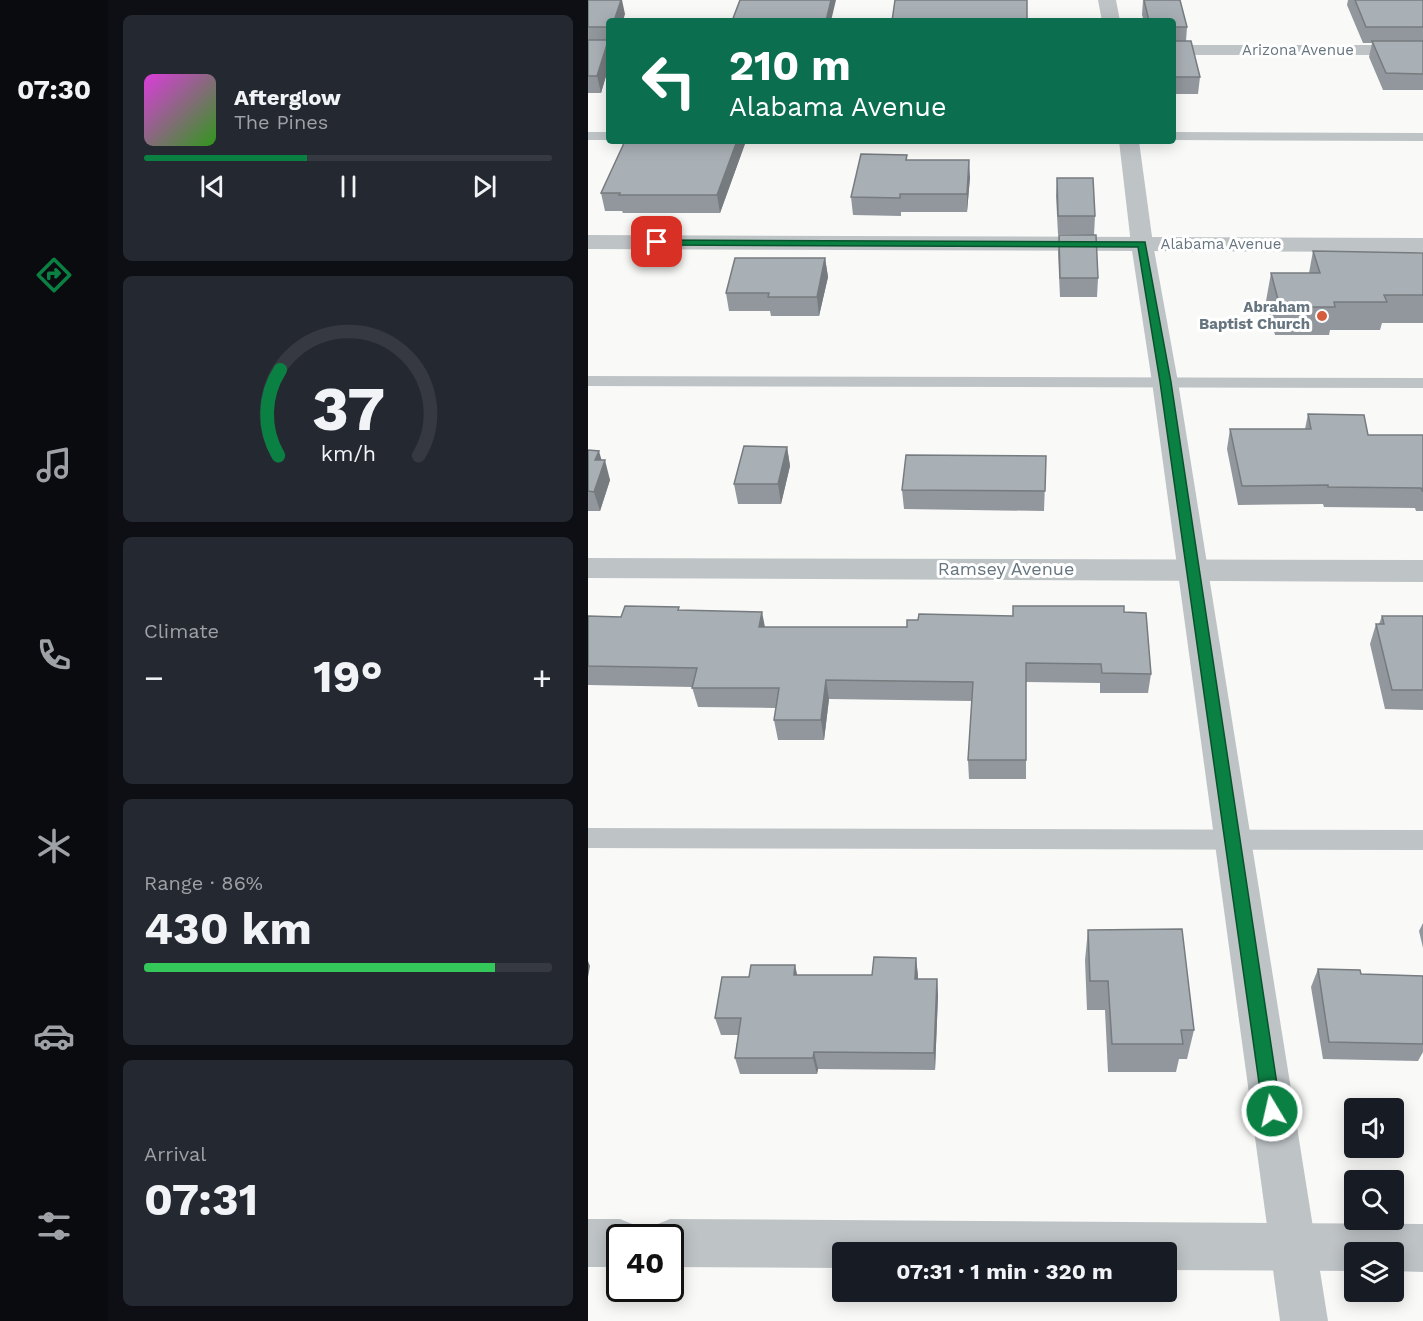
<!DOCTYPE html>
<meta charset="utf-8">
<style>
body{margin:0;font-family:"Work Sans",sans-serif;background:#242831;color:#f1f3f6;height:100vh;display:flex;flex-direction:column;font-size:22px;white-space:nowrap}
*{box-sizing:border-box;margin:0}
p{font-size:20px;color:#9ea1a6}
.icon{flex:none;width:33px;height:33px;fill:none;stroke:currentColor;stroke-width:2;stroke-linecap:round;stroke-linejoin:round}
.map{position:relative;flex:1;overflow:hidden}
.drawer{display:flex;flex-direction:column;gap:15px;padding:15px;background:#0d0f14;width:480px}
.drawer>*{flex:none}
.banner{position:absolute;left:18px;top:18px;width:570px;height:126px;border-radius:6px;box-shadow:0 3px 15px #0003;background:#0b6e4f;color:#fff;overflow:hidden}
.tools{position:absolute;left:756px;top:1098px;display:grid;gap:12px}
.tools a{display:grid;place-items:center;width:60px;height:60px;border-radius:6px;background:#171b24;box-shadow:0 3px 15px #0003;font-size:30px}
.speed{position:absolute;left:18px;top:1224px;display:flex;gap:12px;font-size:30px;font-weight:700;text-align:center}
.speed>*{display:grid;place-content:center;width:78px;height:78px;border-radius:50%;background:#171b24;box-shadow:0 3px 15px #0003;line-height:1}
.speed .limit{border:3px solid #111;border-radius:9px;background:#fff;color:#111}
.pin{position:absolute;display:grid;place-items:center;width:51px;height:51px;color:#fff;margin:-26px;border-radius:12px;box-shadow:0 3px 9px #0006}
.me{position:absolute;width:66px;margin:-33px;rotate:351deg;stroke-linejoin:round;filter:drop-shadow(0 0 4px #0008)}
.turn{display:flex;align-items:center;gap:21px;height:126px;padding:0 24px;font-size:27px}
.turn .icon{width:78px;height:78px;stroke-width:2.5}
.turn b{display:block;font-size:42px;line-height:51px}
.big{font-size:45px;font-weight:700;line-height:1.1}
.drawer .widget{flex:1;display:flex;flex-direction:column;justify-content:center;gap:9px;min-width:0;padding:0 21px;border-radius:9px;background:#242831}
.drawer .dial{align-items:center;gap:0}
.dial svg{height:156px;overflow:visible;fill:none;stroke:#363941;stroke-width:7;stroke-linecap:round;text-anchor:middle}
.dial text{fill:#f1f3f6;stroke:none}
.song{display:flex;align-items:center;gap:18px}
.cover{width:72px;height:72px;border-radius:9px;background:linear-gradient(135deg,hsl(300 70% 55%),hsl(110 70% 35%))}
.played{height:6px;border-radius:3px;background:linear-gradient(90deg,#0b8043 40%,#363941 40%)}
.keys{display:flex;justify-content:space-around;direction:ltr}
.heat{display:flex;justify-content:space-between;align-items:center;font-size:33px;direction:ltr}
.charge{height:9px;border-radius:4px;background:linear-gradient(90deg,#34c759 86%,#363941 0)}
.trip{position:absolute;left:244px;top:1242px;width:345px;height:60px;border-radius:6px;background:#171b24;box-shadow:0 3px 15px #0003;font-weight:700;line-height:60px;text-align:center}
main{display:flex;flex:1;min-height:0}
.tab-bar{display:flex;flex-direction:column;width:108px;justify-content:space-around;align-items:center;background:#090b0e;color:#9ea1a6}
.tab-bar .icon{width:42px;height:42px}
.tab-bar .current{color:#0b8043}
.tab-bar b{font-size:27px;color:#f1f3f6}
.map>svg:first-child{display:block}
.lines{fill:none;stroke-linecap:round;stroke-linejoin:round}
.service{fill:#bec3c6;fill-rule:evenodd}
.minor{fill:#bec3c6;fill-rule:evenodd}
.tertiary{fill:#bec3c6;fill-rule:evenodd}
.wall{fill:#91979c}
.shaded-wall{fill:#767b7f}
.building{fill:#a9b0b5;stroke:#767b7f;stroke-width:1.5}
.route{fill:#0b8043;stroke:#07532c;stroke-width:1.5}
.poi-dot{fill:#d35d3d;stroke:#fff;stroke-width:2}
.labels{text-anchor:middle;stroke-width:6;stroke-linejoin:round;paint-order:stroke}
.far-street-label{font-size:15px;fill:#66757f;stroke:#fff}
.far-poi-label{font-size:15px;font-weight:bold;fill:#66757f;stroke:#fff;text-anchor:end}
.street-label{font-size:18px;fill:#66757f;stroke:#fff}
</style>
<main>
<nav class="tab-bar">
<b>07:30</b>
<svg class="icon current" aria-label="directions" viewBox="0 0 24 24"><path d="M12 3l9 9-9 9-9-9zM9 14v-3h6M13 9l2 2-2 2"/></svg>
<svg class="icon" aria-label="music" viewBox="0 0 24 24"><path d="M9 18V5l10-2v13"/><circle cx="6" cy="18" r="3"/><circle cx="16" cy="16" r="3"/></svg>
<svg class="icon" aria-label="phone" viewBox="0 0 24 24"><path d="M5 4h4l2 5-3 2q2 4 5 5l2-3 5 2v4C11 20 4 13 5 4z"/></svg>
<svg class="icon" aria-label="climate" viewBox="0 0 24 24"><path d="M12 3v18M4 7l16 10M4 17L20 7"/></svg>
<svg class="icon" aria-label="car" viewBox="0 0 24 24"><path d="M5 17H2v-5l4-1 3-4h7l3 4 3 1v5h-3M9 17h6M6 11h13"/><circle cx="7" cy="17" r="2"/><circle cx="17" cy="17" r="2"/></svg>
<svg class="icon" aria-label="filters" viewBox="0 0 24 24"><path d="M4 7h16M4 17h16"/><circle cx="9" cy="7" r="2"/><circle cx="15" cy="17" r="2"/></svg>
</nav>
<section class="drawer">
<div class="widget">
<div class="song"><i class="cover"></i><div><b>Afterglow</b><p>The Pines</p></div></div>
<div class="played"></div>
<div class="keys"><svg class="icon" aria-label="previous" viewBox="0 0 24 24"><path d="M18 5L8 12l10 7zM5 5v14"/></svg><svg class="icon" aria-label="pause" viewBox="0 0 24 24"><path d="M8 5v14M16 5v14"/></svg><svg class="icon" aria-label="next" viewBox="0 0 24 24"><path d="M6 5l10 7-10 7zM19 5v14"/></svg></div>
</div>
<div class="widget dial"><svg viewBox="0 0 100 80">
<path d="M14 69A42 42 0 1 1 86 69"/>
<path d="M14 69A42 42 0 0 1 15 25" stroke="#0b8043"/>
<text x="50" y="56" font-size="32" font-weight="700">37</text>
<text x="50" y="72" font-size="11">km/h</text>
</svg></div>
<div class="widget"><p>Climate</p>
<div class="heat"><a>−</a><b class="big">19°</b><a>+</a></div>
</div>
<div class="widget"><p>Range · 86%</p><b class="big">430 km</b><div class="charge"></div></div>
<div class="widget"><p>Arrival</p><b class="big">07:31</b></div>
</section>
<div class="map">
<svg width="835" height="1321" viewBox="0 0 835 1321">
<rect width="100%" height="100%" fill="#f9f9f7"/>
<g class="lines">
<path class="service" d="M0,132h21v8h-21z
M585,132l250,1v8l-250,-1z
M0,376l835,2v10l-835,-2z
M0,828l835,2v20l-835,-2z"/>
<path class="minor" d="M585,45h250v10h-250z
M0,235l835,3v14l-835,-3z
M0,558l835,2v22l-835,-4z
M0,1219h32l17,7 4,12h-21v29h-32z
M82,1219l753,5v48l-29,-1v-19h-40v19l-187,-1v-18h-324v16l-173,-1v-29h-21l4,-12z"/>
<path class="tertiary" d="M510,0h18l4,21h-18z
M531,141h20l14,103 25,138 150,939h-48l-128,-939 -21,-138z"/>
</g>
<path class="wall" d="M0,0l37,14 -16,7v45l-8,27h-13z
M555,0l44,27 -1,14 14,36 -2,17h-25v-73h-29l-2,-6z
M760,0h75v90h-40l-14,-33 3,-14h-9l-16,-38z
M158,141l-26,72h-97l-1,-2h-17l-4,-18z
M319,160l63,17 -3,35h-66v4l-48,-1 -2,-18z
M469,178l38,38 -1,19 -36,-1 -2,-38z
M471,235l39,43 -1,19h-37l-2,-44z
M725,251l110,2v70h-41l-2,7h-50l-1,5h-54l-9,-34 5,-28h38z
M237,258l3,19 -9,39h-48l-1,-5h-41l-3,-18z
M720,414l60,21h55v76h-7l-1,-3 -91,-1 -1,-3 -85,1 -11,-56 3,-20h75z
M199,447l3,19 -9,38h-43l-4,-20z
M0,450l13,10 9,20 -10,31h-12z
M458,456l-2,55 -140,-2 -2,-19z
M92,610l85,17h142l106,-11 111,-4 27,62 -3,19h-48v-10l-74,-1v97h-57l-1,-19 4,-59 -143,-2 -5,41h-46l-4,-20 2,-12 -78,-1 -6,-20 -104,-2v-69l33,1z
M794,616h41v94l-38,-1 -15,-65 6,-20h3z
M835,923v25l-4,-17z
M500,930l106,100 -7,29h-8l-3,13h-68l-3,-62h-18l-2,-50z
M328,958l2,21h19l1,17 -3,74 -117,-1 -1,5h-77l-5,-16 3,-23h-17l-6,-17 34,-41 48,-2h75z
M730,969l43,5 62,2v76l-5,9 -95,-2 -12,-72z"/>
<path class="shaded-wall" d="M33,0h1l3,14 -2,7h-9z
M243,0h5l-5,21h-5z
M21,38v28l-8,27 -4,-17z
M149,141h9l-26,72 -3,-18z
M381,160l1,17 -3,35v-18z
M237,258l3,19 -9,39 -2,-19z
M199,447l3,19 -9,38 -3,-20z
M11,451l4,14 2,-5 5,20 -10,31 -6,-19 1,-32z
M174,612l4,20 -7,-5z
M238,680l3,19 -5,41 -3,-20z
M328,958l2,17 -1,21 -2,-17z
M0,961l2,5 -2,11z
M207,965l4,18 -5,-8z
M349,979l1,17 -3,74 -1,-17z
M226,1052l4,17 -1,5 -4,-16z"/>
<path class="building" d="M0,0h33l-7,21h-5v17l-12,38h-9v-36h19v-13h-19z
M152,0h91l-5,21h-94z
M307,0h132v21h-135z
M556,0h36l7,27h-14v-6h-24z
M767,0h68v27h-57z
M585,39l2,2h16l9,36h-27z
M784,41h51v33l-37,-1z
M37,141h112l-20,54h-98l1,-2h-19z
M273,154l46,1 -1,5h63l-2,34h-67v4l-49,-1z
M469,178h36l2,38h-37z
M471,235h37l2,43h-38z
M725,251l110,2v42h-39l3,7h-53l1,5h-55l-9,-34h49z
M147,258h90l-8,39h-49l1,-4h-43z
M720,414l56,1 4,20h55v57l-2,-4 -93,-1v-2l-86,1 -12,-57h81z
M156,446l43,1 -9,37h-44z
M0,450l11,1 -4,9h10l-11,32 -6,-1z
M318,455l140,1 -1,35 -143,-1z
M37,606l54,1 -1,3 84,2 -3,15h148v-7h11l1,-6 94,2v-10h111v6l22,1 5,61 -49,-1 -1,-9 -75,-1v97h-58l5,-78 -147,-2 -5,40h-47l5,-32h-87l5,-20 -109,-2v-50l33,1z
M794,616h41v74h-31l-16,-66h8z
M594,929l12,101h-13l2,14h-71l-4,-63h-18l-2,-51z
M286,957l42,1 -1,21h22l-3,74 -120,-1 -1,6h-78l6,-40h-26l7,-41h27l2,-12h44l-1,10h78z
M730,969l42,1 1,4 62,2v68l-94,-2z"/>
<path class="route" d="M66,240l491,2 26,140 110,729 -2,7 -7,2 -6,-2 -3,-7 -103,-729 -22,-135 -481,-2 -3,-1z"/>
<circle class="poi-dot" cx="734" cy="316" r="6"/>
<g class="labels">
<g class="far-street-label">
<text x="710" y="55">Arizona Avenue</text>
<text x="633" y="249">Alabama Avenue</text>
</g>
<g class="far-poi-label">
<text x="722" y="312">Abraham<tspan x="722" dy="17">Baptist Church</tspan></text>
</g>
<g class="street-label">
<text x="418" y="575">Ramsey Avenue</text>
</g>
</g>
</svg>
<div class="tools">
<a><svg class="icon" aria-label="sound" viewBox="0 0 24 24"><path d="M4 9h4l5-4v14l-5-4H4zM17 9q2 3 0 6"/></svg></a>
<a><svg class="icon" aria-label="search" viewBox="0 0 24 24"><circle cx="10" cy="10" r="6"/><path d="M15 15l6 6"/></svg></a>
<a><svg class="icon" aria-label="layers" viewBox="0 0 24 24"><path d="M12 4l9 5-9 5-9-5zM3 14l9 5 9-5"/></svg></a>
</div>
<div class="speed"><div class="limit">40</div></div>
<div class="pin" style="left:69px;top:242px;background:#d93025"><svg class="icon" aria-label="arrive" viewBox="0 0 24 24"><path d="M6 21V4h12l-3 4 3 4H6"/></svg></div>
<svg class="me" style="left:684px;top:1111px" viewBox="-20 -20 40 40"><circle r="17" fill="#0b8043" stroke="#fff" stroke-width="3"/><path d="M0-11L8 9 0 5-8 9z" fill="#fff"/></svg>
<div class="trip">07:31 · 1 min · 320 m</div>
<div class="banner">
<div class="turn"><svg class="icon" aria-label="left" viewBox="0 0 24 24"><path d="M17 20v-9H6M10 6l-5 5 5 5"/></svg><div><b>210 m</b>Alabama Avenue</div></div>
</div>
</div>
</main>
